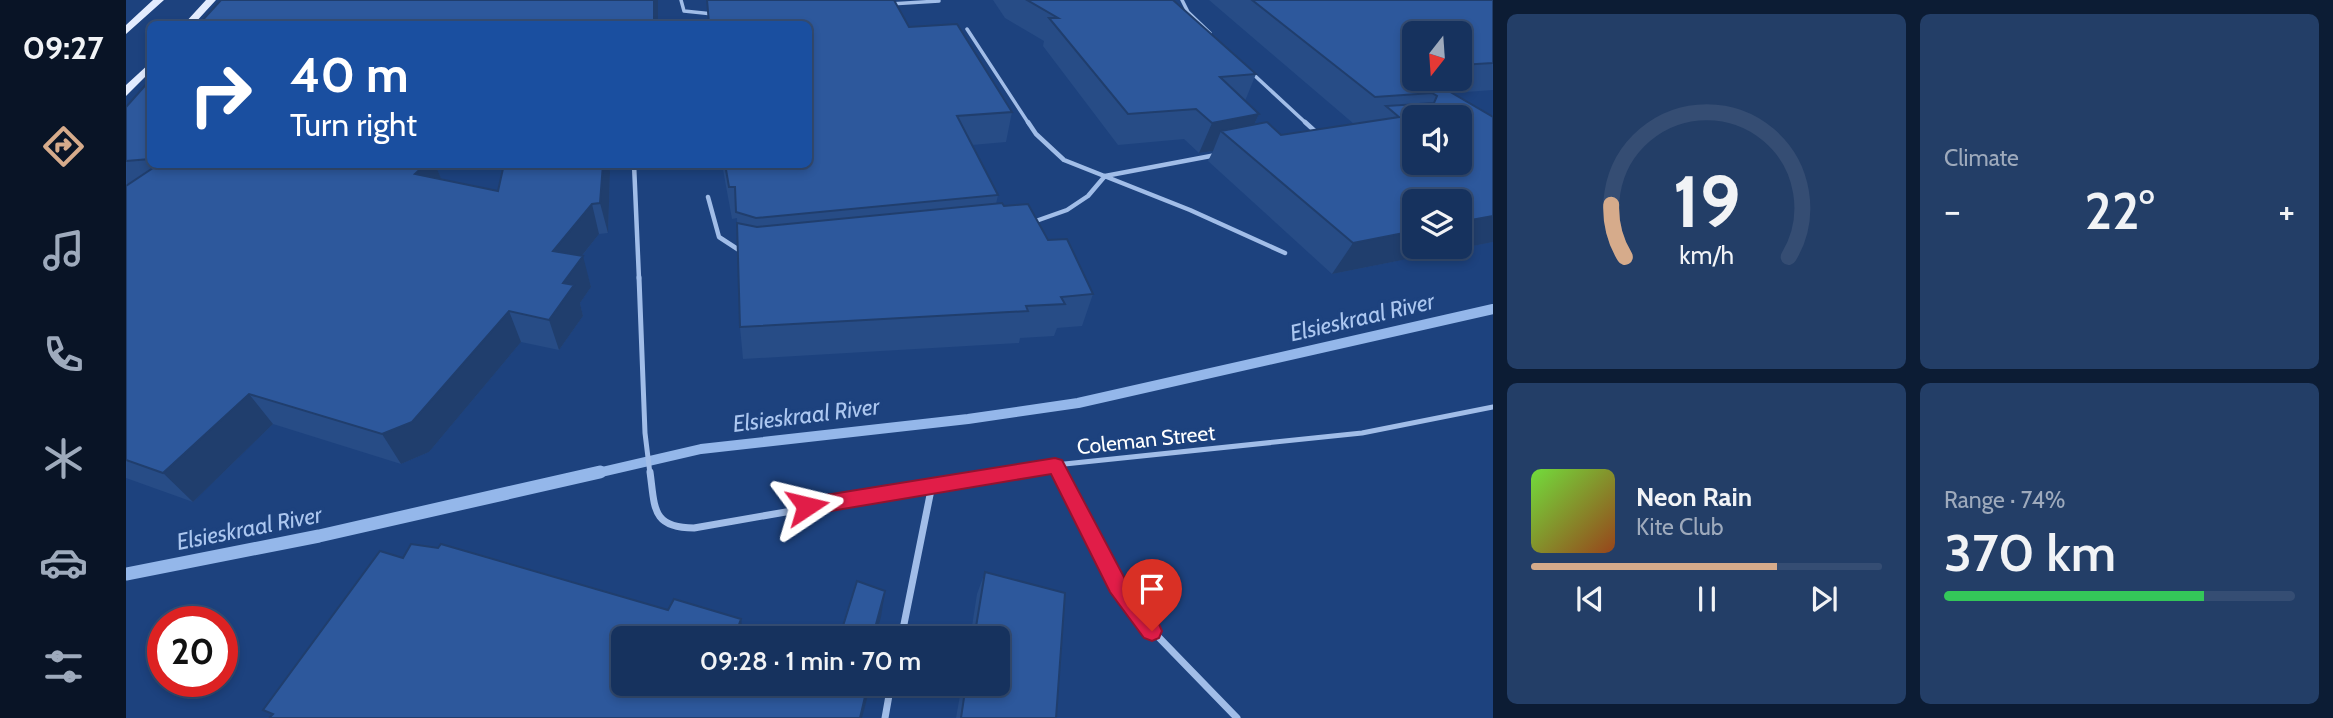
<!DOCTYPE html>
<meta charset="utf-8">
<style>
body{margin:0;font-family:Cabin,sans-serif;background:#233e67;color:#f1f3f6;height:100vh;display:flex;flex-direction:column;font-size:26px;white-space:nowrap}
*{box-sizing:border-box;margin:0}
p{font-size:23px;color:#9eaabc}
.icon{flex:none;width:38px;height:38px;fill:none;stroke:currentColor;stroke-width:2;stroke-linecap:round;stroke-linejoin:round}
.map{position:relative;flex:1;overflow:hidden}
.panel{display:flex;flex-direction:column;gap:14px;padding:14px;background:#0c1c34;width:840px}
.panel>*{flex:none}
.hud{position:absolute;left:21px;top:21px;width:665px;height:147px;border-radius:10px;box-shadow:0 4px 10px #0003,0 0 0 2px #354d73;background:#1a4fa0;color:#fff;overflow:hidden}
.needle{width:46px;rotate:197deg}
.tools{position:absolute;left:1276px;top:21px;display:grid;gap:14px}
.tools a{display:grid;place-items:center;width:70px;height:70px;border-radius:10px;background:#16325e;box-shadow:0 4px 10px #0003,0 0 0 2px #354d73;font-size:35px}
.speed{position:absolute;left:21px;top:606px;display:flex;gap:14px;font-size:35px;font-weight:700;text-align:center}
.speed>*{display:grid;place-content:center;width:91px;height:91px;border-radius:50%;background:#16325e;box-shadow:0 4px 10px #0003,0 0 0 2px #354d73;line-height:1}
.speed .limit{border:10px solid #d22;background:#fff;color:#111}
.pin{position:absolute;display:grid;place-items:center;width:60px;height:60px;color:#fff;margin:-72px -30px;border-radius:50% 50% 50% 0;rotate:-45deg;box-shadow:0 0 7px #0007}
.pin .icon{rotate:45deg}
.me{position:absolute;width:77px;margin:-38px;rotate:80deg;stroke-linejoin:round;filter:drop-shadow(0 0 5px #0008)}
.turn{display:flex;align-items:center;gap:24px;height:147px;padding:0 28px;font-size:32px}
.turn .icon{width:91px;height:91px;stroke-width:2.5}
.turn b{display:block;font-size:49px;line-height:60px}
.big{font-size:52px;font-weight:600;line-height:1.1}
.panel .card{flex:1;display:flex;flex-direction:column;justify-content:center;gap:10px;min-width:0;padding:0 24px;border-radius:10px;background:#233e67}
.panel .dial{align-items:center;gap:0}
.dial svg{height:182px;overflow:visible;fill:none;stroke:#354d73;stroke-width:7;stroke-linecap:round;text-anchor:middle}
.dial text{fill:#f1f3f6;stroke:none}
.song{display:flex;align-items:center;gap:21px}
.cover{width:84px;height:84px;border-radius:10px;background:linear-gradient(135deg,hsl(100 70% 55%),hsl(20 70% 35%))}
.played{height:7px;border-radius:4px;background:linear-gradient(90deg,#d6ab8b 70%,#354d73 70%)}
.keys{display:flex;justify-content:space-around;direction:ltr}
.heat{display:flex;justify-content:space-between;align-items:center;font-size:38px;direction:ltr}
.charge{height:10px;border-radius:5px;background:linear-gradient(90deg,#34c759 74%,#354d73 0)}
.panel .tiles{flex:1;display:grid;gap:14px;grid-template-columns:repeat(2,1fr)}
.trip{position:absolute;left:485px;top:626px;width:399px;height:70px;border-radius:10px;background:#16325e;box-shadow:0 4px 10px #0003,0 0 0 2px #354d73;font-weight:600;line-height:70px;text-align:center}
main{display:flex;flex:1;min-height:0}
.tabs{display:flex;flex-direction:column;width:126px;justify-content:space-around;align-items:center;background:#091426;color:#9eaabc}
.tabs .icon{width:49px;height:49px}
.tabs .current{color:#d6ab8b}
.tabs b{font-size:32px;color:#f1f3f6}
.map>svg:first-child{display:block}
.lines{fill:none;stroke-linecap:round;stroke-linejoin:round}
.stream-far1{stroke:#94b7ea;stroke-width:10}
.stream{stroke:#94b7ea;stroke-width:13}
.lane-far3{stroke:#a1bde8;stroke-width:3.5}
.lane-far2{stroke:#a1bde8;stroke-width:4.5}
.lane-far1{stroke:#a1bde8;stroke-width:5}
.lane{stroke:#a1bde8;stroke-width:7}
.primary{fill:#e3ecfe;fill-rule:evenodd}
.wall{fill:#274c86;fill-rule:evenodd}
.shaded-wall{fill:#203e6d}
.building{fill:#2d589c;stroke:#203e6d;stroke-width:2;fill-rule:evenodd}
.route{fill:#e11d48;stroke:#92132f;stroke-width:2}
.labels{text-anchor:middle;stroke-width:7;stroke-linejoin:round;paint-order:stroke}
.street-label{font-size:21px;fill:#fff;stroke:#1d427e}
.water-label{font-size:23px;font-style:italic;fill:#acc7f0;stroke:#1d427e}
</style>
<main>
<nav class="tabs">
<b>09:27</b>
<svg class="icon current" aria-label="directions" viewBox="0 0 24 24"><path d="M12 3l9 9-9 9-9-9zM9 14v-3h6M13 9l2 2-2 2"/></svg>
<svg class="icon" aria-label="music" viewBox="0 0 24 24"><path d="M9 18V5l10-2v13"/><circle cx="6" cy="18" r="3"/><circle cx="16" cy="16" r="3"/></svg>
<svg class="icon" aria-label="phone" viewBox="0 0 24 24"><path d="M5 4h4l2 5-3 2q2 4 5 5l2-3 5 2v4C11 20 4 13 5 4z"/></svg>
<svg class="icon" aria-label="climate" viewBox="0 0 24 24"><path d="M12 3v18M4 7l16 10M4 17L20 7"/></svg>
<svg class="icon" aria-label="car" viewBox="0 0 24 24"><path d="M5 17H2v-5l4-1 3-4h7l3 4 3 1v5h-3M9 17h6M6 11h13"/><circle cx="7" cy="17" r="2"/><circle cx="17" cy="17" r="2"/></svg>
<svg class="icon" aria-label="filters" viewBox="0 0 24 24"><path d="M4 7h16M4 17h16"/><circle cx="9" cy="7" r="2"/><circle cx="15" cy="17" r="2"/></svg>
</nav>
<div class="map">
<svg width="1367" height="718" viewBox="0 0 1367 718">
<rect width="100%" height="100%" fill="#1d427e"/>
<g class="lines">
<path class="stream-far1" d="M467,474l108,-25 267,-30 110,-16 415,-94"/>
<path class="stream" d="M0,574l193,-38 281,-64"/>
<path class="lane-far3" d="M555,0l3,11 29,3
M1056,0l6,12 22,21
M764,4l49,-3
M841,29l62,95
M1127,74l54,50"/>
<path class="lane-far2" d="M902,122l8,12 28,26 126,50 95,43
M1179,122l12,11
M508,164l5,115
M582,197l11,40 23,15
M907,222l34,-12 21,-14 17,-20 111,-21"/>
<path class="lane-far1" d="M513,277l6,156 5,41
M929,465l4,9
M879,474l50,-9 307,-32 131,-26"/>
<path class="lane" d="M524,472c5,35 1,56 44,56l321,-56
M933,472l58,114 23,32 97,100
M775,639l31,-154
M759,718l6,-34"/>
<path class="primary" d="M27,0h11l-38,34v-9z
M80,0h10l-22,24h-10z
M24,63v9l-24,24v-11z"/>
</g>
<path class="wall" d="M581,0l202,27 103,85 -6,30 -34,3 26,50 -2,9 8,2 44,34 45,54 -11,32 -25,2 -3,8 -34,2 -1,5 -276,16 -3,-32 -3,-109 -5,1 -10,-55h86v-140h-99z
M867,0h180l83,74 -11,27 14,13 -5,11 27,10 73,-11 -145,-124h284v90l-40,3 40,24v125l-161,32 -124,-113 5,-10 -14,2 -15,-14 -66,6 -75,-99 1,-5 -39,-23zM1288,33h46v46h-46z
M24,80v84h285l6,15 57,12 6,-27h105l1,8 -2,61 -9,1 -17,22 9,31 -11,16 3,13 -24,34 -38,-8 -92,110 -28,12 -128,-40 -80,78 -67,-24v-371z
M859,572l71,146h-100l6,-34h36v-45h-28l7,-45z"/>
<path class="shaded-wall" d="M528,0h4v24h-4z
M1133,114l-14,30 -24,-13 -8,20 -14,2 13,-30z
M300,164h9l10,24 -30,-14z
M477,164h6l1,8 -2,61 -8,-30z
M466,204l7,30 -37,47 -9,-30z
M1367,216v26l-161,32 21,-31 61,-12v16h46v-25z
M457,256l8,31 -11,16 3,13 -24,34 -10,-30 14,-37z
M383,311l12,31 -92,110 -28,12 -19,-30z
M123,394l24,30 -80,78 -30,-29z
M759,591l-4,26 -6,22h-3z
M615,619l3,20 -7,-9z
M742,684h1l-1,11 -6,23h-2z"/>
<path class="building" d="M95,0h433v24h-455z
M581,0h187l15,27 48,-3 55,88 -55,4 41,79 -242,23 -20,-6 -1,-25h-6l-4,-23h83v-140h-90v-1h-9z
M901,0h146l83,74 -36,3 39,37 -47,9 -16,-14 -68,5 -79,-96h9z
M1126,0h241v63l-33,2v-32h-46v35l-3,1 3,1v9h14l65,38v99l-33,6v-21h-46v30l-61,12 -132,-112 46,-9 14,13 118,-18 -13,-11 48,-3 3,-7 -5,-3 -57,4zM1288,117h46v46h-46z
M24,80v79l-24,2v-54z
M33,164h267l-11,10 83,17 6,-27h99l-3,39 -8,1 -39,47 30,5 -20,27 11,2 -25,35 -40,-9 -97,111 -30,12 -133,-40 -86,79 -37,-13v-274z
M876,203l2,3 24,-2 20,36 19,-1 26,55 -32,3 4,7 -39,2 2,5 -288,16 -3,-104 20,4z
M285,544l27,4 3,-4 227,66 6,-11 67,20 -4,11 30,9h-144v45h245l-8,34h-587l-3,-1 3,-3 -10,-4 117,-159 23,7z
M859,572l80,21 -9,125h-95l5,-34h32v-45h-24z
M731,581l28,10 -13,48h-33z"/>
<path class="route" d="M929,458l7,2 63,119 34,45 3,7 -3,7 -7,3 -8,-3 -34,-46 -59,-118 -244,41 -7,-3 -2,-6 2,-5 7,-3z"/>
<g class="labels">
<g class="street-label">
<text transform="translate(1020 440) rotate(-6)" y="7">Coleman Street</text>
</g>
<g class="water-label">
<text transform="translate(1236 317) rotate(-13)" y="8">Elsieskraal River</text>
<text transform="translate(680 415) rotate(-7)" y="8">Elsieskraal River</text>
<text transform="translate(123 528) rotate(-11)" y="8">Elsieskraal River</text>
</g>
</g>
</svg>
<div class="tools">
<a><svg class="needle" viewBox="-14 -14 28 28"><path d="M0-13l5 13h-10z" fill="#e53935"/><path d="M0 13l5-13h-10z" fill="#9eaabc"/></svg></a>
<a><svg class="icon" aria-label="sound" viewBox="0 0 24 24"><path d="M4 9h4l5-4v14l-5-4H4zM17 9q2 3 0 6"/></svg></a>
<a><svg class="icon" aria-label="layers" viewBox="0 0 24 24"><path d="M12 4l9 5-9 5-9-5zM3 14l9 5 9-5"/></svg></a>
</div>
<div class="speed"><div class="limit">20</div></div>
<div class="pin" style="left:1026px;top:631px;background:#d93025"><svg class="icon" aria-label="arrive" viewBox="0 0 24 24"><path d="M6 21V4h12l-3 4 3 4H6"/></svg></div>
<svg class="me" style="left:681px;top:506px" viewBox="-20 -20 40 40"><path d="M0-17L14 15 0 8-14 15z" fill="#e11d48" stroke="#fff" stroke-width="4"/></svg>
<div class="trip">09:28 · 1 min · 70 m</div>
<div class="hud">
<div class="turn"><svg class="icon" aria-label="right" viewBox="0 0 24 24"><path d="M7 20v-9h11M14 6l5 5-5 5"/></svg><div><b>40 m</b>Turn right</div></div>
</div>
</div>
<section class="panel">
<div class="tiles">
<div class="card dial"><svg viewBox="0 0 100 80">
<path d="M14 69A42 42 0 1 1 86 69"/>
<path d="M14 69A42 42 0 0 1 8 46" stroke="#d6ab8b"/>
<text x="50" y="56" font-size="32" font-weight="700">19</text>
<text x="50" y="72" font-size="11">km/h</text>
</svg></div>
<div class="card"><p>Climate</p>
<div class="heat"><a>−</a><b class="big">22°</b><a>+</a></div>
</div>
<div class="card">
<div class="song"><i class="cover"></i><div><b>Neon Rain</b><p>Kite Club</p></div></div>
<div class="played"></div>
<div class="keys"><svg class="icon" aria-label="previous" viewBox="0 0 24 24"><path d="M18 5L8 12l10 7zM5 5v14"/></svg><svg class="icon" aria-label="pause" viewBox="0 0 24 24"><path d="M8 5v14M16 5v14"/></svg><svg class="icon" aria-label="next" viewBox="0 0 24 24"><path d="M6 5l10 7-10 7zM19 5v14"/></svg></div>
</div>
<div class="card"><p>Range · 74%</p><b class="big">370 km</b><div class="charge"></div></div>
</div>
</section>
</main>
